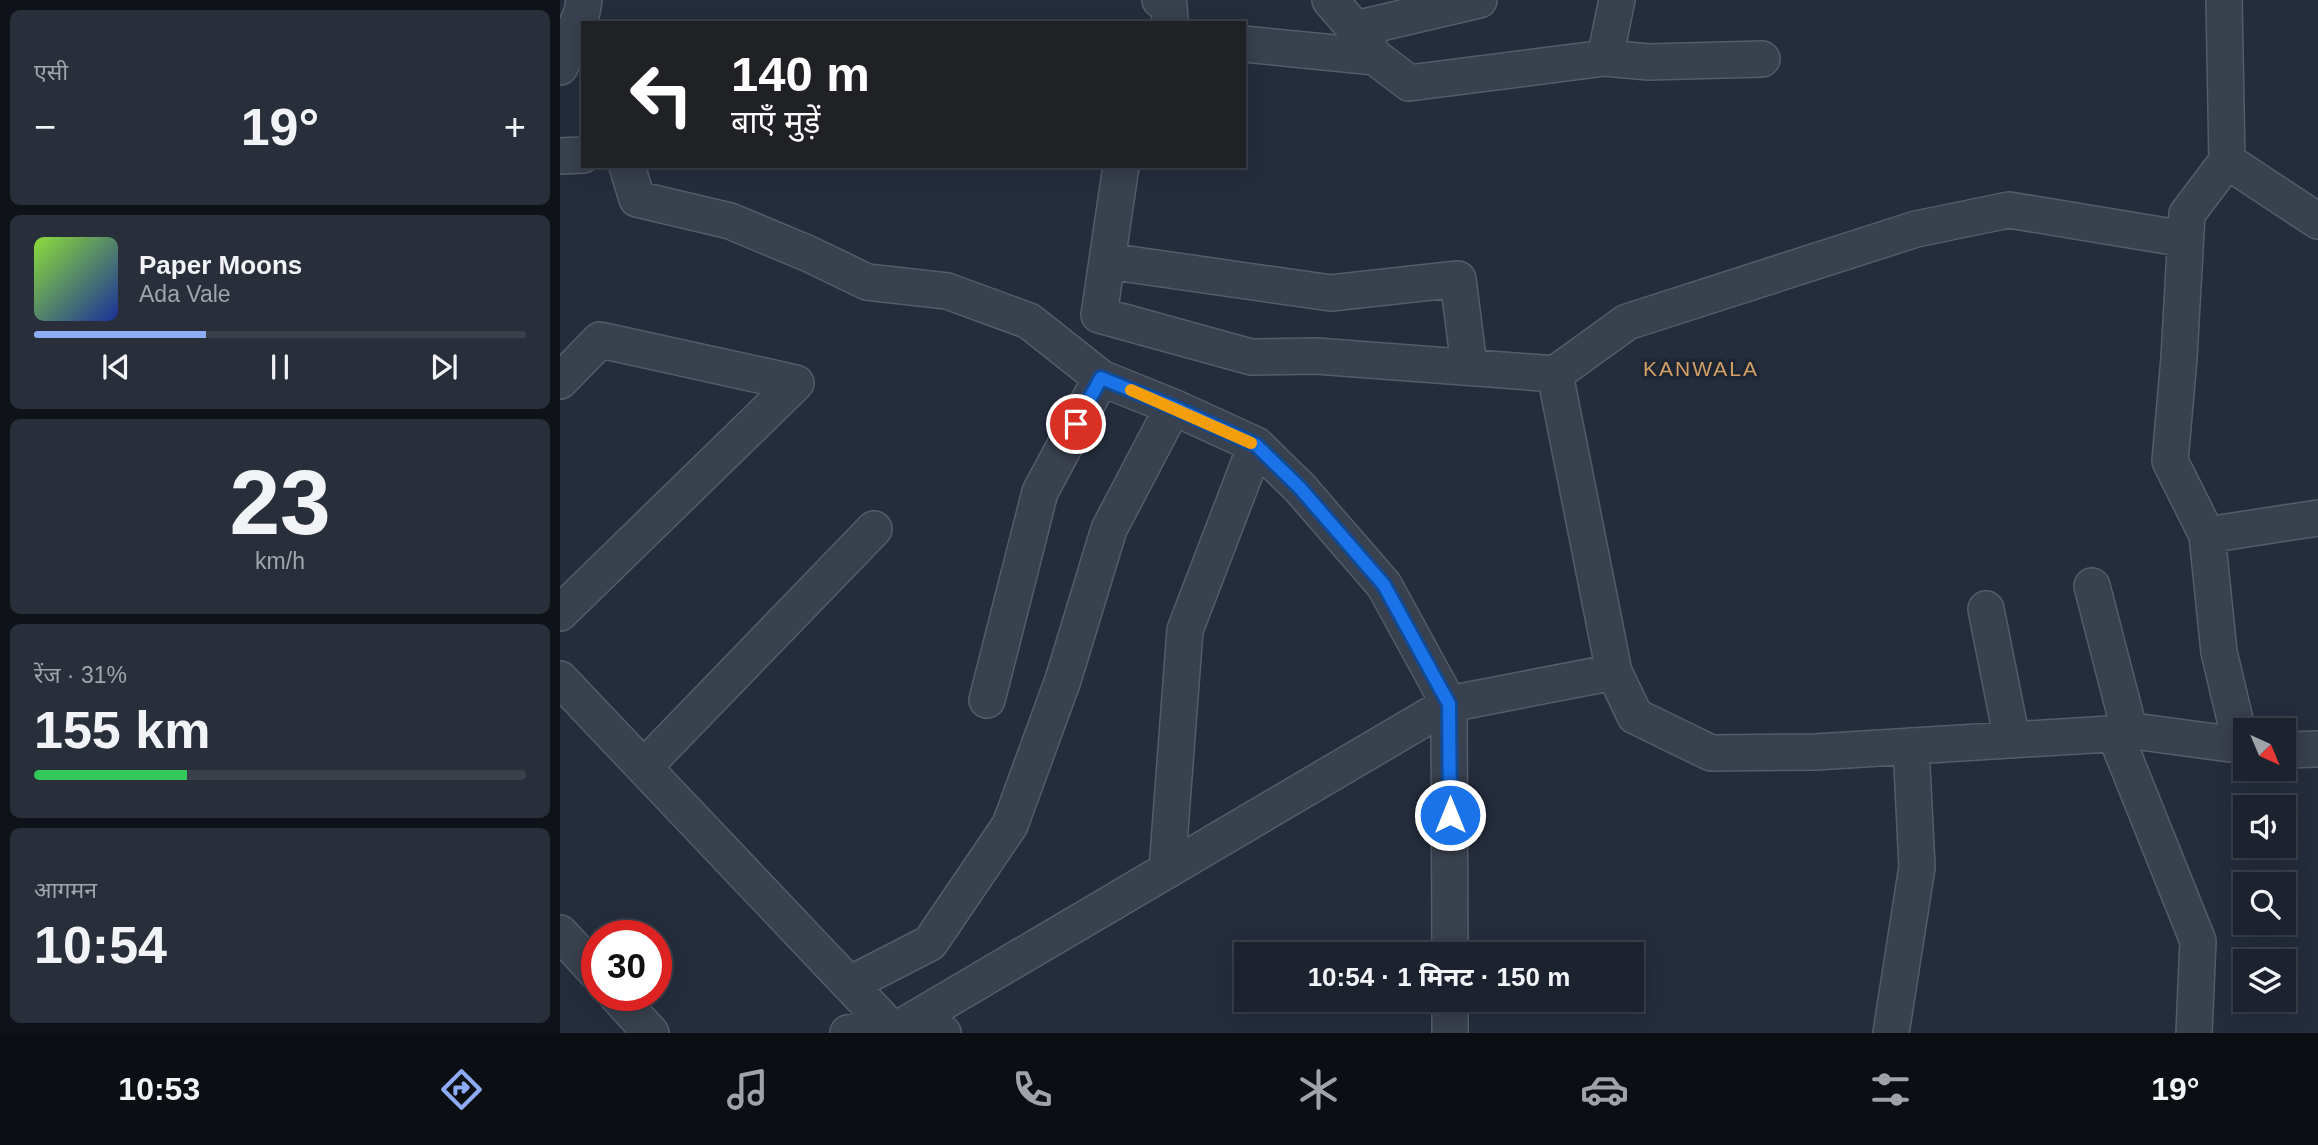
<!DOCTYPE html>
<html lang="hi">
<meta charset="utf-8">
<style>
body{margin:0;font-family:Helvetica,"Noto Sans Devanagari",sans-serif;background:#292f3a;color:#f1f3f6;height:100vh;display:flex;flex-direction:column;font-size:26px;white-space:nowrap}
*{box-sizing:border-box;margin:0}
p{font-size:23px;color:#a0a4aa}
.icon{flex:none;width:38px;height:38px;fill:none;stroke:currentColor;stroke-width:2;stroke-linecap:round;stroke-linejoin:round}
.map{position:relative;flex:1;overflow:hidden}
.sheet{display:flex;flex-direction:column;gap:10px;padding:10px;background:#0f1319;width:560px}
.sheet>*{flex:none}
.top-card{position:absolute;left:21px;top:21px;width:665px;height:147px;border-radius:0px;box-shadow:0 4px 18px #0003,0 0 0 2px #3a3f4a;background:#202124;color:#fff;overflow:hidden}
.needle{width:46px;rotate:136deg}
.tools{position:absolute;left:1673px;top:718px;display:grid;gap:14px}
.tools a{display:grid;place-items:center;width:63px;height:63px;border-radius:0px;background:#1c222e;box-shadow:0 4px 18px #0003,0 0 0 2px #3a3f4a;font-size:35px}
.speed{position:absolute;left:21px;top:920px;display:flex;gap:14px;font-size:35px;font-weight:700;text-align:center}
.speed>*{display:grid;place-content:center;width:91px;height:91px;border-radius:50%;background:#1c222e;box-shadow:0 4px 18px #0003,0 0 0 2px #3a3f4a;line-height:1}
.speed .limit{border:10px solid #d22;background:#fff;color:#111}
.pin{position:absolute;display:grid;place-items:center;width:60px;height:60px;color:#fff;margin:-30px;border:4px solid #fff;border-radius:50%;box-shadow:0 2px 7px #0007}
.me{position:absolute;width:77px;margin:-38px;rotate:0deg;stroke-linejoin:round;filter:drop-shadow(0 0 5px #0008)}
.turn{display:flex;align-items:center;gap:24px;height:147px;padding:0 35px;font-size:32px}
.turn .icon{width:91px;height:91px;stroke-width:2.5}
.turn b{display:block;font-size:49px;line-height:60px}
.big{font-size:52px;font-weight:700;line-height:1.1}
.sheet .widget{flex:1;display:flex;flex-direction:column;justify-content:center;gap:10px;min-width:0;padding:0 24px;border-radius:10px;background:#292f3a}
.sheet .dial{align-items:center;gap:0}
.dial b{font-size:91px;line-height:1}
.song{display:flex;align-items:center;gap:21px}
.cover{width:84px;height:84px;border-radius:10px;background:linear-gradient(135deg,hsl(90 70% 55%),hsl(230 70% 35%))}
.played{height:7px;border-radius:4px;background:linear-gradient(90deg,#8eacf5 35%,#3a3f4a 35%)}
.keys{display:flex;justify-content:space-around;direction:ltr}
.heat{display:flex;justify-content:space-between;align-items:center;font-size:38px;direction:ltr}
.charge{height:10px;border-radius:5px;background:linear-gradient(90deg,#34c759 31%,#3a3f4a 0)}
.trip{position:absolute;left:674px;top:942px;width:410px;height:70px;border-radius:0px;background:#1c222e;box-shadow:0 4px 18px #0003,0 0 0 2px #3a3f4a;font-weight:700;line-height:70px;text-align:center}
.tabs{display:flex;height:112px;justify-content:space-around;align-items:center;background:#0b0e12;color:#a0a4aa}
.tabs .icon{width:49px;height:49px}
.tabs .current{color:#8eacf5}
.tabs b{font-size:32px;color:#f1f3f6}
main{display:flex;flex:1;min-height:0}
.map>svg:first-child{display:block}
.lines{fill:none;stroke-linecap:round;stroke-linejoin:round}
.minor-casing{stroke:#545b69;stroke-width:38}
.minor{stroke:#39404e;stroke-width:35}
.route-casing{stroke:#114b97;stroke-width:18}
.route{stroke:#1a73e8;stroke-width:12}
.slow{stroke:#f59e0b;stroke-width:12}
.labels{text-anchor:middle;stroke-width:7;stroke-linejoin:round;paint-order:stroke}
.quarter-label{font-size:21px;letter-spacing:2px;fill:#d29f67;stroke:#1e2533}
</style>
<main>
<section class="sheet">
<div class="widget"><p>एसी</p>
<div class="heat"><a>−</a><b class="big">19°</b><a>+</a></div>
</div>
<div class="widget">
<div class="song"><i class="cover"></i><div><b>Paper Moons</b><p>Ada Vale</p></div></div>
<div class="played"></div>
<div class="keys"><svg class="icon" aria-label="previous" viewBox="0 0 24 24"><path d="M18 5L8 12l10 7zM5 5v14"/></svg><svg class="icon" aria-label="pause" viewBox="0 0 24 24"><path d="M8 5v14M16 5v14"/></svg><svg class="icon" aria-label="next" viewBox="0 0 24 24"><path d="M6 5l10 7-10 7zM19 5v14"/></svg></div>
</div>
<div class="widget dial"><b>23</b><p>km/h</p></div>
<div class="widget"><p>रेंज · 31%</p><b class="big">155 km</b><div class="charge"></div></div>
<div class="widget"><p>आगमन</p><b class="big">10:54</b></div>
</section>
<div class="map">
<svg width="1758" height="1033" viewBox="0 0 1758 1033">
<rect width="100%" height="100%" fill="#252d3d"/>
<g class="lines">
<g class="minor-casing">
<path id="minor" d="M600,0l9,5 1,18
M770,0l39,45
M1664,0l3,161 91,60
M795,29l124,-29
M684,44l131,13 34,26 196,-25 12,-58
M1045,58l44,4 113,-3
M0,67l22,-55 2,-12
M0,156l23,-1
M1667,161l-40,53 -8,144 -9,103 37,74 12,117 22,93
M67,166l10,33 93,22 79,33 58,28 80,9 82,30 72,57 72,29 83,38 44,43 84,97 65,119 1,250
M561,166l-22,149 152,42 65,-1 239,18
M1625,239l-176,-29 -93,19 -289,93 -72,52 59,298 21,44 76,37 104,-1 326,-20 104,14
M547,261l224,32 127,-14 11,87
M0,381l40,-41 196,43 -236,230
M1647,535l111,-17
M1532,586l38,147
M1426,609l26,131
M0,679l328,346
M427,700l53,-208 61,-114
M1555,734l83,207 -4,92
M1724,750l34,-1
M84,767l230,-238
M607,870l18,-240 71,-185
M0,933l37,40
M290,984l80,-41 80,-118 53,-145 46,-151 64,-122
M57,996l34,37
M890,999v34
M341,1027l548,-323 165,-32
M288,1033l40,-8 55,8
M1331,1033l26,-166 -6,-121"/>
</g>
<use href="#minor" class="minor"/>
</g>
<g class="lines">
<g class="route-casing">
<path id="route" d="M516,424l25,-46 72,29 83,38 44,43 84,97 65,119 1,111"/>
</g>
<use href="#route" class="route"/>
<path class="slow" d="M571,390l120,53"/>
</g>
<g class="labels">
<g class="quarter-label">
<text x="1141" y="376">KANWALA</text>
</g>
</g>
</svg>
<div class="tools">
<a><svg class="needle" viewBox="-14 -14 28 28"><path d="M0-13l5 13h-10z" fill="#e53935"/><path d="M0 13l5-13h-10z" fill="#a0a4aa"/></svg></a>
<a><svg class="icon" aria-label="sound" viewBox="0 0 24 24"><path d="M4 9h4l5-4v14l-5-4H4zM17 9q2 3 0 6"/></svg></a>
<a><svg class="icon" aria-label="search" viewBox="0 0 24 24"><circle cx="10" cy="10" r="6"/><path d="M15 15l6 6"/></svg></a>
<a><svg class="icon" aria-label="layers" viewBox="0 0 24 24"><path d="M12 4l9 5-9 5-9-5zM3 14l9 5 9-5"/></svg></a>
</div>
<div class="speed"><div class="limit">30</div></div>
<div class="pin" style="left:516px;top:424px;background:#d93025"><svg class="icon" aria-label="arrive" viewBox="0 0 24 24"><path d="M6 21V4h12l-3 4 3 4H6"/></svg></div>
<svg class="me" style="left:890px;top:815px" viewBox="-20 -20 40 40"><circle r="17" fill="#1a73e8" stroke="#fff" stroke-width="3"/><path d="M0-11L8 9 0 5-8 9z" fill="#fff"/></svg>
<div class="trip">10:54 · 1 मिनट · 150 m</div>
<div class="top-card">
<div class="turn"><svg class="icon" aria-label="left" viewBox="0 0 24 24"><path d="M17 20v-9H6M10 6l-5 5 5 5"/></svg><div><b>140 m</b>बाएँ मुड़ें</div></div>
</div>
</div>
</main>
<nav class="tabs">
<b>10:53</b>
<svg class="icon current" aria-label="directions" viewBox="0 0 24 24"><path d="M12 3l9 9-9 9-9-9zM9 14v-3h6M13 9l2 2-2 2"/></svg>
<svg class="icon" aria-label="music" viewBox="0 0 24 24"><path d="M9 18V5l10-2v13"/><circle cx="6" cy="18" r="3"/><circle cx="16" cy="16" r="3"/></svg>
<svg class="icon" aria-label="phone" viewBox="0 0 24 24"><path d="M5 4h4l2 5-3 2q2 4 5 5l2-3 5 2v4C11 20 4 13 5 4z"/></svg>
<svg class="icon" aria-label="climate" viewBox="0 0 24 24"><path d="M12 3v18M4 7l16 10M4 17L20 7"/></svg>
<svg class="icon" aria-label="car" viewBox="0 0 24 24"><path d="M5 17H2v-5l4-1 3-4h7l3 4 3 1v5h-3M9 17h6M6 11h13"/><circle cx="7" cy="17" r="2"/><circle cx="17" cy="17" r="2"/></svg>
<svg class="icon" aria-label="filters" viewBox="0 0 24 24"><path d="M4 7h16M4 17h16"/><circle cx="9" cy="7" r="2"/><circle cx="15" cy="17" r="2"/></svg>
<b>19°</b>
</nav>
